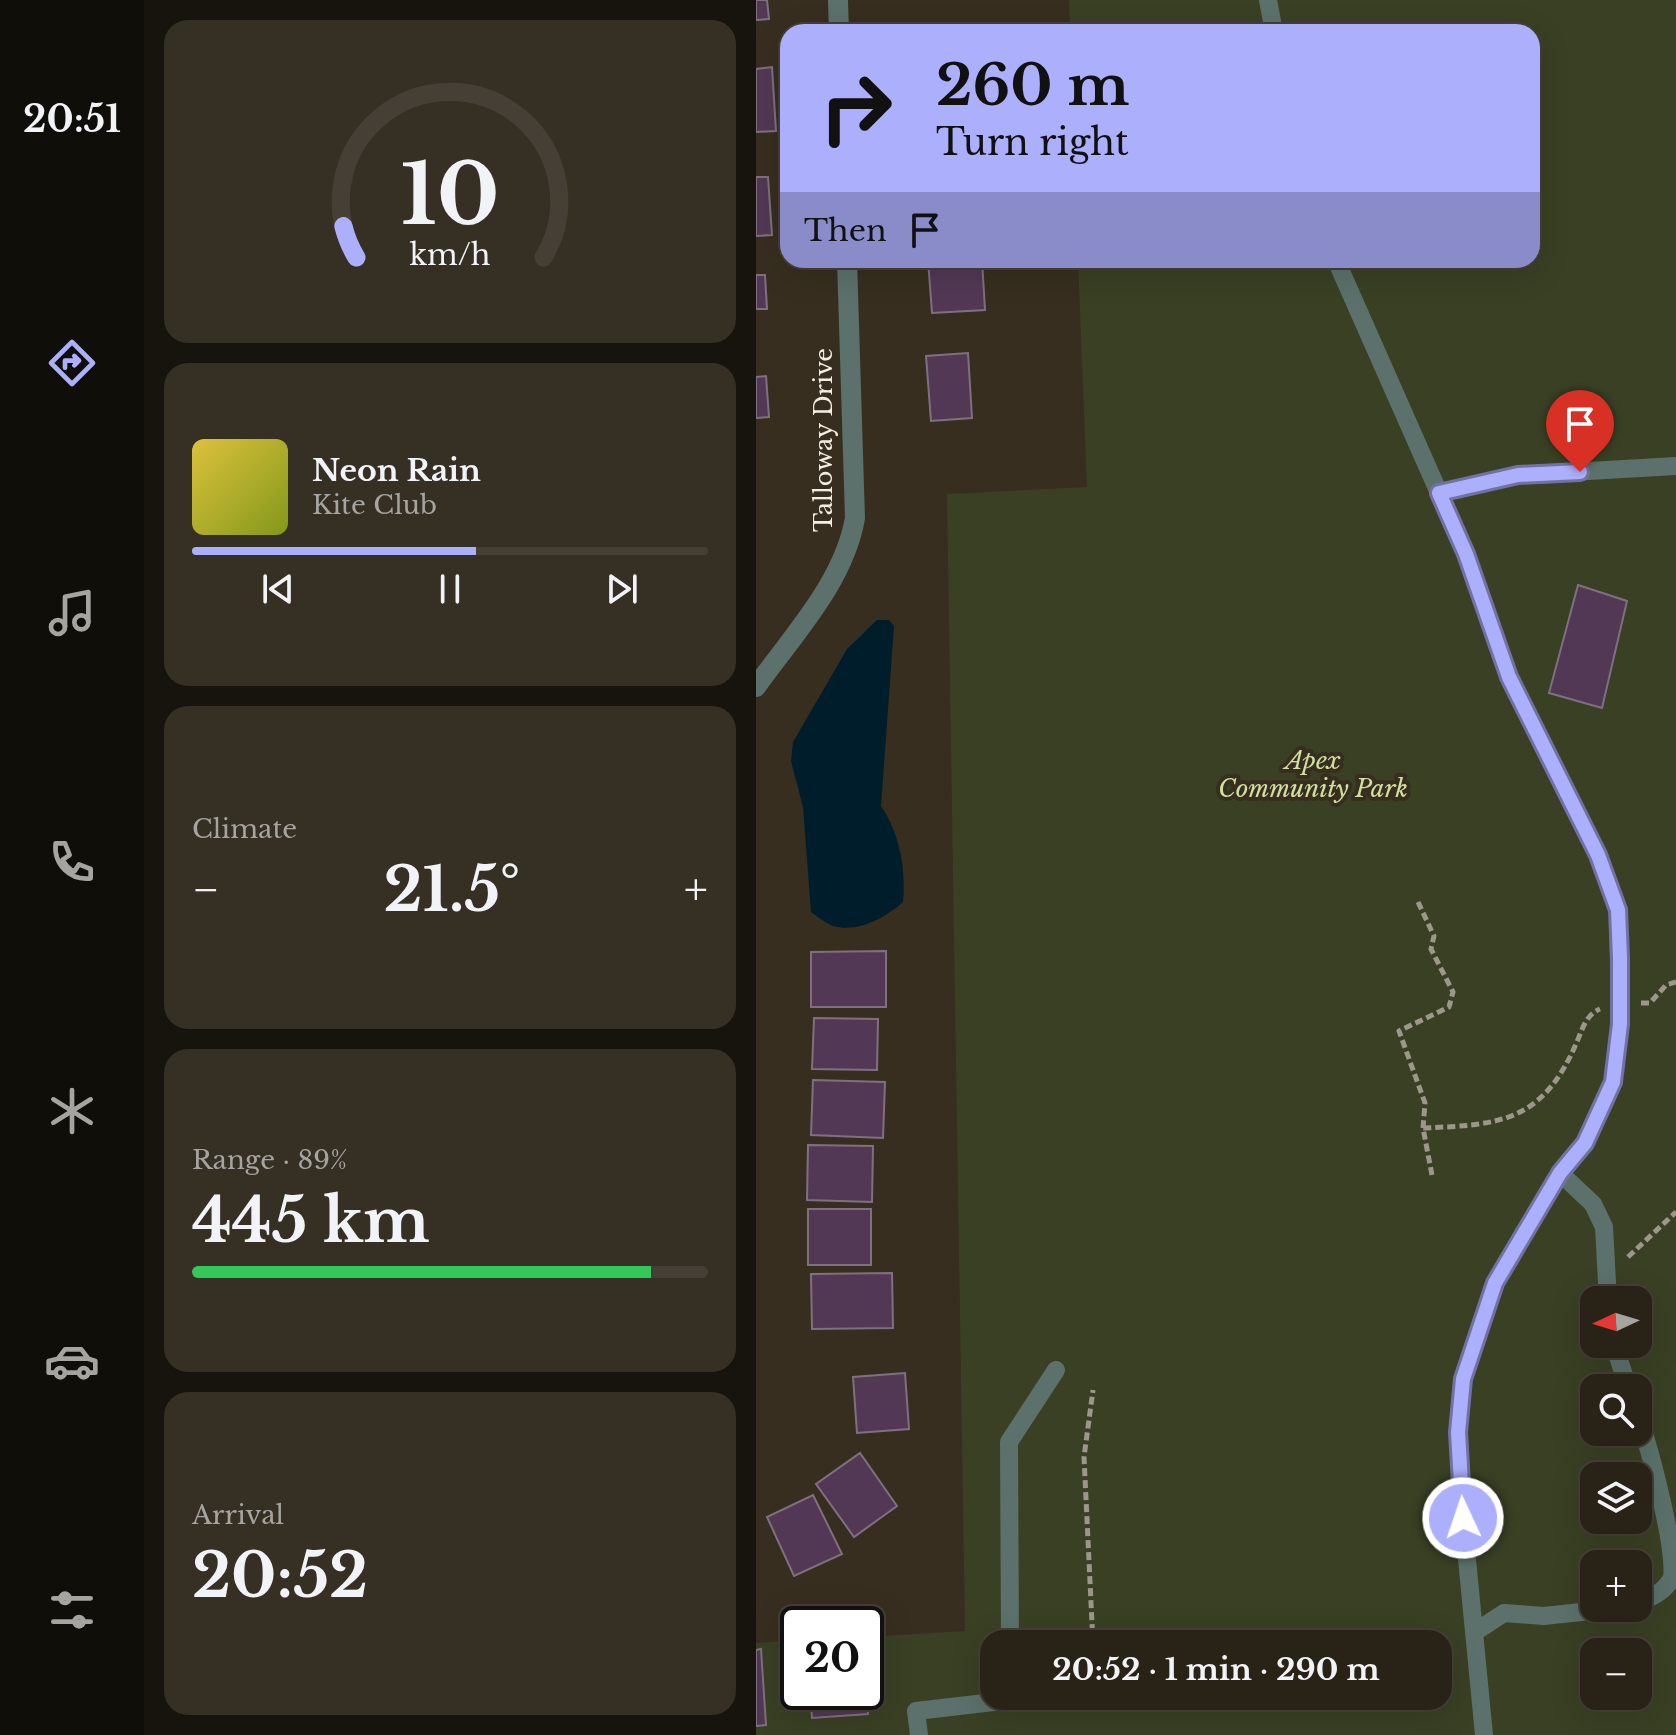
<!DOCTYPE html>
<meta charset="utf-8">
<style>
body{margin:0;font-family:"Libre Baskerville",serif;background:#352f24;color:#f1f3f6;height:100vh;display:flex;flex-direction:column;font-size:30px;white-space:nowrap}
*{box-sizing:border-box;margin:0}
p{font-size:26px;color:#a5a4a1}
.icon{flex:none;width:44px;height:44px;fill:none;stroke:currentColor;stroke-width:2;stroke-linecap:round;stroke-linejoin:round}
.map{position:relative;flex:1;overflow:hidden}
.sheet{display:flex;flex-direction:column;gap:20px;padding:20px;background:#17130d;width:612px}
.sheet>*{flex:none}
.guide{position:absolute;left:24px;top:24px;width:760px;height:244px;border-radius:24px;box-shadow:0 8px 32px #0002,0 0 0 2px #453f36;background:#acaffb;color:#111;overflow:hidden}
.needle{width:52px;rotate:266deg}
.fabs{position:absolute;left:824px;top:1286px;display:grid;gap:16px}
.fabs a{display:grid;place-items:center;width:72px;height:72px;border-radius:16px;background:#292217;box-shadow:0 8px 32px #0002,0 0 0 2px #453f36;font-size:40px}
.speed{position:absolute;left:24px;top:1606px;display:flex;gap:16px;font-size:40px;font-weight:700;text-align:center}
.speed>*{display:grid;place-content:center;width:104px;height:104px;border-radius:50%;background:#292217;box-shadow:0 8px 32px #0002,0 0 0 2px #453f36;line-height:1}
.speed .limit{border:4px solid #111;border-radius:12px;background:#fff;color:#111}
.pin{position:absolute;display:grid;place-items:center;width:68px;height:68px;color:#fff;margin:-82px -34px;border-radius:50% 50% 50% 0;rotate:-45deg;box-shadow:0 0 8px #0007}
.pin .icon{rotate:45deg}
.me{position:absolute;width:88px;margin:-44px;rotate:357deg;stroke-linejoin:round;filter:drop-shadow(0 0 6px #0008)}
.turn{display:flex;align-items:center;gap:28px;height:168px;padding:0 24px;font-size:36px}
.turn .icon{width:104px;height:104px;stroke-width:2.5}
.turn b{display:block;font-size:56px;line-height:68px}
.then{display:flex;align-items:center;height:76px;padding:0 24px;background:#0003;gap:16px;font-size:30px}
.big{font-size:60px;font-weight:700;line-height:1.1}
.sheet .card{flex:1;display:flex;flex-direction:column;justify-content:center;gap:12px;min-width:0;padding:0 28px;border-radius:24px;background:#352f24}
.sheet .dial{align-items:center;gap:0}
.dial svg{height:208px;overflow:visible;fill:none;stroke:#453f36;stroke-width:7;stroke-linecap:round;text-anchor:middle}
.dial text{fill:#f1f3f6;stroke:none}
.song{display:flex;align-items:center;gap:24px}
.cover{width:96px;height:96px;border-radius:12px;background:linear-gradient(135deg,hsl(50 70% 55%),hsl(70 70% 35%))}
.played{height:8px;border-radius:4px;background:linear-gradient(90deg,#acaffb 55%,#453f36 55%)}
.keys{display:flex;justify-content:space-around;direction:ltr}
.heat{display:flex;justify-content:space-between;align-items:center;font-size:44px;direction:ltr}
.charge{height:12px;border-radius:6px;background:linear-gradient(90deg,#34c759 89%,#453f36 0)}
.trip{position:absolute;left:224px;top:1630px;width:472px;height:80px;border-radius:24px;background:#292217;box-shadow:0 8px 32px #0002,0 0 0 2px #453f36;font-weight:700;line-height:80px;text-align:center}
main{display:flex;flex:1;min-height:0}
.menu{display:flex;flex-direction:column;width:144px;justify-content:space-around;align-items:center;background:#100e09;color:#a5a4a1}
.menu .icon{width:56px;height:56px}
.menu .selected{color:#acaffb}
.menu b{font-size:36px;color:#f1f3f6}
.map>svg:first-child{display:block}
.green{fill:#394024;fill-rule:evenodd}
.water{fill:#001d2b}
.building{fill:#523854;stroke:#7f7080;stroke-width:2}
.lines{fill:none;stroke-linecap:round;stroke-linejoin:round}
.path{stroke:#9d968a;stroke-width:5;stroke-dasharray:8 4;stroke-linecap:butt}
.service{stroke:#5c716b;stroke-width:18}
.minor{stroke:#5c716b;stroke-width:20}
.route-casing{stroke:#7072a3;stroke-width:20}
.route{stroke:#acaffb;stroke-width:14}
.labels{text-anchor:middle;stroke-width:8;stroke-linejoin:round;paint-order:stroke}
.street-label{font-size:24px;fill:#f2ece2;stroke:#372e1f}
.park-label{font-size:24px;font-style:italic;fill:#d0e09e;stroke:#372e1f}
</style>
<main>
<nav class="menu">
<b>20:51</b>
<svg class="icon selected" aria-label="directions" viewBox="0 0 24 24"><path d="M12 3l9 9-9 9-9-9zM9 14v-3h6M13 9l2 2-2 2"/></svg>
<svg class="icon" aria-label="music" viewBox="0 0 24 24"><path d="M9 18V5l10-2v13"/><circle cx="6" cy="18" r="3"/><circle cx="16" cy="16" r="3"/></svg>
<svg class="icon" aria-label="phone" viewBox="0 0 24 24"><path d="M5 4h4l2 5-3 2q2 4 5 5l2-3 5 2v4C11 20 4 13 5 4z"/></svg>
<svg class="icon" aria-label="climate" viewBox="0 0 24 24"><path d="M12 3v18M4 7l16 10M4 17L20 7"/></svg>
<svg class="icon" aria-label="car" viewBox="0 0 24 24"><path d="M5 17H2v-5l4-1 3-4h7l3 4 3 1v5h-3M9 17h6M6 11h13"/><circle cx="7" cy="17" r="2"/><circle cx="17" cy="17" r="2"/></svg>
<svg class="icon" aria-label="filters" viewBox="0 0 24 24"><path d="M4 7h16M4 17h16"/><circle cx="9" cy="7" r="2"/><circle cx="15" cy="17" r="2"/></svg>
</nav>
<section class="sheet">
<div class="card dial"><svg viewBox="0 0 100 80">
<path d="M14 69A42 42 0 1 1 86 69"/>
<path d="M14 69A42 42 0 0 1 9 57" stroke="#acaffb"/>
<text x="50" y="56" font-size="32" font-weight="700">10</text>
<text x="50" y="72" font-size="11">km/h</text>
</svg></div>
<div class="card">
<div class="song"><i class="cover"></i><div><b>Neon Rain</b><p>Kite Club</p></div></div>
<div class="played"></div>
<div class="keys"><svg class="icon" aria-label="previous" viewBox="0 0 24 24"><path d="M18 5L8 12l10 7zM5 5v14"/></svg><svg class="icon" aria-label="pause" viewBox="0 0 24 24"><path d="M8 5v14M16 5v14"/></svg><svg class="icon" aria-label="next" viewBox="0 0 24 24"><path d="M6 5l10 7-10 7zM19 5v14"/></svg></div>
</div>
<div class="card"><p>Climate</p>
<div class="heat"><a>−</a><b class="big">21.5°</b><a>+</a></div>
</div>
<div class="card"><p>Range · 89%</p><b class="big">445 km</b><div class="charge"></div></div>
<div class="card"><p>Arrival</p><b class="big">20:52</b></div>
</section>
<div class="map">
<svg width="920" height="1735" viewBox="0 0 920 1735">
<rect width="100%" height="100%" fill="#372e1f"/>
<path class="green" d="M313,0h607v1735h-920v-92l42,-3v52h68v-55l99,-6 -18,-1137 140,-7 -9,-227h454v-228h-462zM838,1300h44v44h-44zM838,1388h44v44h-44zM838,1476h44v44h-44zM838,1564h44v44h-44zM238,1644h444v52h-444zM838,1652h44v44h-44z"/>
<path class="water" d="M121,620h12l5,6 -13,180c19,28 25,63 22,96 -18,16 -45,31 -70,24 -8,-3 -16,-10 -22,-14l-8,-105 -12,-46 2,-19 54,-93z"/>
<path class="building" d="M0,0h11l2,19 -13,1z
M16,67l4,64 -20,1v-63z
M0,177h12l4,58 -16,1z
M172,260h54l3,50 -53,3z
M0,275h9l2,34h-11z
M212,353l4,65 -41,3 -5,-65z
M10,376l3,41 -13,1v-41z
M822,585l49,16 -25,107 -53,-15z
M130,951v56h-75v-55z
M58,1018l64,1 -1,51 -65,-1z
M57,1080l72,2 -2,56 -72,-3z
M52,1145l65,1 -1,56 -65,-2z
M52,1209h63v56h-63z
M136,1273l1,55 -81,1 -1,-55z
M149,1373l4,56 -52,4 -4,-56z
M104,1453l37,53 -43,31 -38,-53z
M57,1495l29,59 -48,22 -27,-59z
M5,1649l5,76 -10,1v-76z
M110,1688l2,26 -56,4 -2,-26h56z"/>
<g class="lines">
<path class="path" d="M662,902l16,34 -3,13 22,43 -4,15 -50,24 26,72 -2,25
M885,1003h9l16,-18 10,-3
M676,1175l-9,-47c77,-3 119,-6 153,-84 6,-13 9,-29 24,-35
M872,1257l48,-45
M337,1644l-9,-187 9,-67"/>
<path class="service" d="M512,0l6,32
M580,260l130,294 43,123 89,178 20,55 2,114 -7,58 -28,61 -25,30 -65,110 -32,96 -5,53 5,86 21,217
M683,493l79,-18 158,-9
M804,1173l33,31 11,23 4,73
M858,1344l14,44
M882,1416c12,33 38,131 34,162 -8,14 -20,20 -34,24
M719,1632l29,-19 40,3 74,-8
M254,1644l-1,-202 47,-72
M163,1735l-3,-24 95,-11v-4"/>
<path class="minor" d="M82,0l1,32
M0,687c37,-52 88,-105 99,-169l-8,-258"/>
</g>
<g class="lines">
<g class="route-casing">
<path id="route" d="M707,1518l-5,-86 5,-53 32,-96 65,-110 25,-30 28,-61 7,-58v-66l-2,-48 -20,-55 -89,-178 -43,-123 -27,-61 79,-18 62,-3"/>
</g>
<use href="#route" class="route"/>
</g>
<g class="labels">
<g class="street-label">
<text transform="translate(68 440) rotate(-90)" y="8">Talloway Drive</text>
</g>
<g class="park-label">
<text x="557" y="769">Apex<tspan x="557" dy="28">Community Park</tspan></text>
</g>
</g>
</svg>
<div class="fabs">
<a><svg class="needle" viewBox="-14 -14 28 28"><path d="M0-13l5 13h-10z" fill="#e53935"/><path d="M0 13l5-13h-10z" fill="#a5a4a1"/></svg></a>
<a><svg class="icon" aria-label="search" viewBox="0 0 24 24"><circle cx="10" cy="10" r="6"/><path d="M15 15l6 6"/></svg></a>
<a><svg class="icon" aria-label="layers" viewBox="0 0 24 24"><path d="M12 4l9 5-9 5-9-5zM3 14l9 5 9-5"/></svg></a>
<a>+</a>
<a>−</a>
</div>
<div class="speed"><div class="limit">20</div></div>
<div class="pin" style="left:824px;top:472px;background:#d93025"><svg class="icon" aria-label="arrive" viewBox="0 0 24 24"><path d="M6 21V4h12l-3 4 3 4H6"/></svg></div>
<svg class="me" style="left:707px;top:1518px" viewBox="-20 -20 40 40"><circle r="17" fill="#acaffb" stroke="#fff" stroke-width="3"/><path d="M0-11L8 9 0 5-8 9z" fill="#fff"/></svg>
<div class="trip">20:52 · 1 min · 290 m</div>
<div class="guide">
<div class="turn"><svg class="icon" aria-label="right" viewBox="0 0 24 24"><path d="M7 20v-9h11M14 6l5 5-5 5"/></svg><div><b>260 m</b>Turn right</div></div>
<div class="then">Then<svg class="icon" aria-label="arrive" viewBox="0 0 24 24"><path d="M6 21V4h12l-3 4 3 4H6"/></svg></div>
</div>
</div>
</main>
